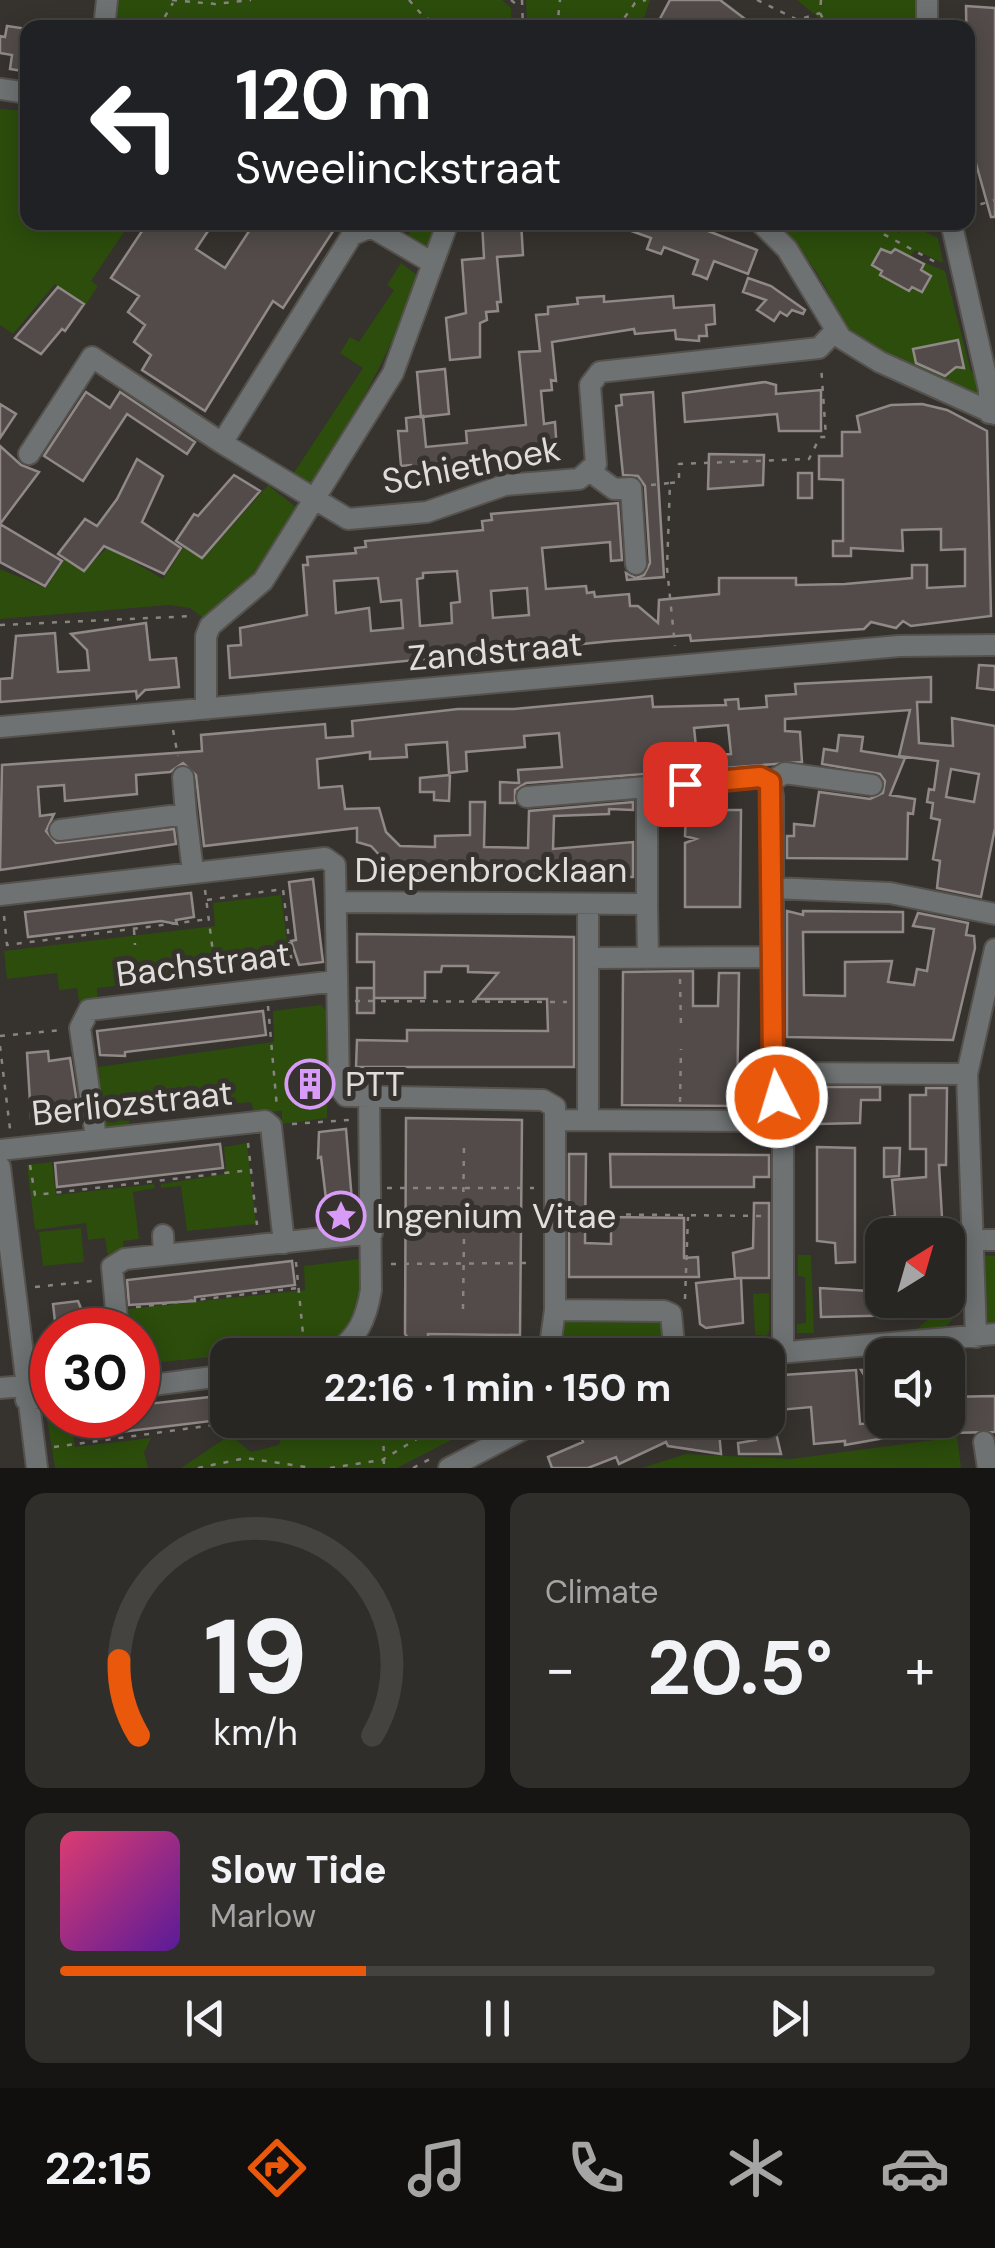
<!DOCTYPE html>
<meta charset="utf-8">
<style>
body{margin:0;font-family:"DM Sans",sans-serif;background:#302e2a;color:#f1f3f6;height:100vh;display:flex;flex-direction:column;font-size:38px;white-space:nowrap}
*{box-sizing:border-box;margin:0}
p{font-size:32px;color:#a5a5a5}
.icon{flex:none;width:55px;height:55px;fill:none;stroke:currentColor;stroke-width:2;stroke-linecap:round;stroke-linejoin:round}
.map{position:relative;height:1468px;overflow:hidden}
.drawer{display:flex;flex-direction:column;gap:25px;padding:25px;background:#161513;flex:1}
.drawer>*{flex:none}
.guide{position:absolute;left:20px;top:20px;width:955px;height:210px;border-radius:20px;box-shadow:0 5px 25px #0003,0 0 0 2px #444340;background:#202124;color:#fff;overflow:hidden}
.needle{width:65px;rotate:37deg}
.controls{position:absolute;left:865px;top:1218px;display:grid;gap:20px}
.controls a{display:grid;place-items:center;width:100px;height:100px;border-radius:20px;background:#282622;box-shadow:0 5px 25px #0003,0 0 0 2px #444340;font-size:50px}
.speed{position:absolute;left:30px;top:1308px;display:flex;gap:20px;font-size:50px;font-weight:700;text-align:center}
.speed>*{display:grid;place-content:center;width:130px;height:130px;border-radius:50%;background:#282622;box-shadow:0 5px 25px #0003,0 0 0 2px #444340;line-height:1}
.speed .limit{border:15px solid #d22;background:#fff;color:#111}
.pin{position:absolute;display:grid;place-items:center;width:85px;height:85px;color:#fff;margin:-42px;border-radius:20px;box-shadow:0 5px 15px #0006}
.me{position:absolute;width:110px;margin:-55px;rotate:355deg;stroke-linejoin:round;filter:drop-shadow(0 0 8px #0008)}
.turn{display:flex;align-items:center;gap:35px;height:210px;padding:0 50px;font-size:45px}
.turn .icon{width:130px;height:130px;stroke-width:2.5}
.turn b{display:block;font-size:70px;line-height:85px}
.big{font-size:75px;font-weight:700;line-height:1.1}
.drawer .tile{flex:1;display:flex;flex-direction:column;justify-content:center;gap:15px;min-width:0;padding:0 35px;border-radius:20px;background:#302e2a}
.drawer .dial{align-items:center;gap:0}
.dial svg{height:260px;overflow:visible;fill:none;stroke:#444340;stroke-width:7;stroke-linecap:round;text-anchor:middle}
.dial text{fill:#f1f3f6;stroke:none}
.song{display:flex;align-items:center;gap:30px}
.cover{width:120px;height:120px;border-radius:15px;background:linear-gradient(135deg,hsl(340 70% 55%),hsl(270 70% 35%))}
.played{height:10px;border-radius:5px;background:linear-gradient(90deg,#ea580c 35%,#444340 35%)}
.keys{display:flex;justify-content:space-around;direction:ltr}
.heat{display:flex;justify-content:space-between;align-items:center;font-size:55px;direction:ltr}
.drawer .tiles{flex:1;display:grid;gap:25px;grid-template-columns:1fr 1fr}
.tile:last-child{grid-column:span 2}
.trip{position:absolute;left:210px;top:1338px;width:575px;height:100px;border-radius:20px;background:#282622;box-shadow:0 5px 25px #0003,0 0 0 2px #444340;font-weight:700;line-height:100px;text-align:center}
.tab-bar{display:flex;height:160px;justify-content:space-around;align-items:center;background:#100f0e;color:#a5a5a5}
.tab-bar .icon{width:70px;height:70px}
.tab-bar .selected{color:#ea580c}
.tab-bar b{font-size:45px;color:#f1f3f6}
.map>svg:first-child{display:block}
.green{fill:#2c4d0c}
.building{fill:#524b49;stroke:#908987;stroke-width:2.5;fill-rule:evenodd}
.lines{fill:none;stroke-linecap:round;stroke-linejoin:round}
.minor-casing{stroke:#55514d;stroke-width:24}
.path{stroke:#888581;stroke-width:2.5;stroke-dasharray:5 8;stroke-linecap:butt}
.minor{stroke:#6e7272;stroke-width:20}
.route-casing{stroke:#983908;stroke-width:25}
.route{stroke:#ea580c;stroke-width:18}
.labels{text-anchor:middle;stroke-width:10;stroke-linejoin:round;paint-order:stroke}
.street-label{font-size:35px;fill:#e0ddda;stroke:#36322e}
.poi-label{font-size:35px;fill:#e0ddda;stroke:#36322e;text-anchor:start}
</style>
<div class="map">
<svg width="995" height="1468" viewBox="0 0 995 1468">
<rect width="100%" height="100%" fill="#36322e"/>
<path class="green" d="M112,0h390l9,8 1,19 -399,1z
M526,0h124l-9,27 -114,1z
M797,0h132l-3,28 -96,-1z
M0,109l27,2 1,111 102,1 -39,58 7,5 -12,18 -31,-20 -42,50 -13,-9z
M414,223h23l-13,35 -21,-13z
M774,223h105l20,10 6,-10 33,15 5,25 -28,-13 -5,7 35,14 26,101 7,-1 2,26 -138,-64c-6,-40 -39,-84 -68,-110z
M401,263l17,13c-28,81 -64,141 -110,212l-17,-11 72,-109 -23,-15 10,-16 9,5 35,-52 -7,-5z
M268,485l29,23 -50,75 -41,37 -16,-12 -21,-3 -169,14v-50l46,19 19,-29 19,12 24,-24 55,32 21,-32 19,12z
M281,895l9,71 -193,22 1,16 -18,3 -3,-19 -18,2 -2,-17 -50,6 -3,-28 211,-25 -2,-23z
M321,1005l8,9 -2,104 -45,6v-13l-28,2 -3,-11 -122,13v12l-26,3 -5,-63 176,-25 -1,-31z
M247,1143l9,81 -69,7 -6,-45 -20,2v-4l65,-10 -2,-27z
M52,1162l4,33 98,-11 1,4 -22,4 6,47 -16,2 1,14 -16,2 -3,-19 -17,2 -2,-17 -51,7 -8,-65z
M81,1228l3,34 -41,4 -4,-34z
M798,1255h13l3,78h-17v-9l9,-1 -1,-46 -7,-1z
M982,1255l13,1v66l-7,1z
M359,1259c5,62 -10,96 -77,96l-1,-5 -129,13 2,16 -16,-3v-46h-7l-3,-21 177,-19 -1,-24z
M960,1277c1,22 2,32 -13,49l-31,4 37,-33z
M769,1293v38l-2,5 -12,-1 -2,-41z
M569,1319l91,2 4,22 -53,12h-58l9,-32z
M51,1413l19,2 5,32 76,-9 -7,15 4,15h-93l-8,-50z
M281,1420h209l-93,48h-216l49,-33 21,17 28,-7 5,-17z
M957,1437l4,31h-319l44,-14 105,5z"/>
<path class="building" d="M670,0h50l37,28h-102z
M966,6l29,2v209h-4l-23,-82z
M7,26l21,3v43l-18,-3 2,-14 -12,-2v-17l5,1z
M148,222h46l14,9 -12,18 29,19 30,-46h84l-56,86 -10,-7 -68,110 -63,-41 9,-15 -17,-13 11,-17 -17,-13 11,-16 -28,-18z
M482,222h39l2,33 -26,2 4,45h-4l1,9 -12,1 1,8 -7,3v34l-30,3 -4,-42 20,-5 -4,-53 22,-2z
M711,222l-3,9 49,19 -9,24 -34,-13 -7,18 -7,-3 -7,-2 5,-14 -34,-13 -3,7 -14,-5 4,-11 -39,-14z
M881,249l10,4 4,-4 29,15 -3,6 10,6 -9,16 -10,-5 -3,4 -29,-16 2,-4 -10,-6z
M748,278l23,8 34,24 -2,4 -11,-4 -5,6 -7,-4 -6,9 -17,-11 9,-10 -23,-8z
M58,287l26,17 -19,27 -3,-2 -21,25 -26,-16z
M604,296v6l69,-6 1,12 40,-3 1,19 -9,1 1,11h-8v5l-23,-2 -1,-9 -40,4 -1,-5 -82,13 4,39 -5,-1 1,10 -11,1 3,33 11,-2 2,30 -8,1v4l-13,1 -2,-4 -34,3v5l-14,1v-5l-62,6v8l-12,1 -1,-8 -10,1 -3,-35h9l-1,-13 17,-2 3,31 41,-4 -1,-12 60,-6 -7,-73 21,-1 -4,-36 12,-1v-7l30,-3 -1,-6z
M958,340l6,28 -8,-1 -11,9 -29,-13 -3,-14z
M445,369l4,45 -28,3 -4,-45z
M765,382l11,3v9l45,-4v41h-42l-2,-17 -92,8 -2,-29z
M86,392l24,16 10,-16 75,50 -8,12 -60,-40 -44,67 -39,-25z
M653,392l11,185 -37,3 -1,-7 10,5 8,-3 6,-12 -5,-77 -7,-10 -15,-1 -7,-69 6,-1 -1,-10z
M0,404l16,10 -16,24z
M922,404l25,6 40,21 4,185 -80,10 -8,-5 -7,7 -25,-6 -7,7 -173,12 -1,-6 -78,6 -80,8 -15,6v-5l-287,28 -2,-32 13,-1 -1,-17 67,-13 -4,-50h5l-1,-8 49,-4 -1,-5 11,-1 -1,-6 118,-11 -1,-9 10,-1 -1,-6 127,-11 4,57 -11,1 -1,-19 -68,6 4,41 40,-3 1,7 7,-1 1,5 34,-3 1,12h8l20,17 1,-23 60,-6v-16h77v7l49,-1 67,-6v-13h15v23l38,-2v-37l-24,1v-21l-39,1 1,21 -52,-3v8h-18v-15h10v-61l-24,-1v-23h23v-24h18l-3,-16 34,-11zM457,571l3,31 -9,1 1,20 -32,3 -3,-47 6,-1v-5zM378,578l3,24 20,-2 2,28 -32,3 -2,-23 -33,5 -2,-32zM527,588l2,27 -36,3 -2,-27z
M0,446l21,19 18,7 -39,52 62,37 -17,25 -45,-24z
M709,454l55,1 -1,30 -55,4z
M137,459l26,17 -21,46 39,26 -17,26 -60,-28 -20,25 -26,-17 27,-35 12,7 20,-27z
M798,473h14v25h-14z
M234,475l26,16 -58,67 -26,-17 18,-27 4,2z
M146,623l4,37 26,-2 3,29 -34,3 -8,8 -1,-7 -136,11v-23l12,-1 4,-42 39,-3 3,39 31,-2 -2,-20 -16,-16z
M979,665l16,1v24l-18,-2z
M931,677v25h-14l2,41 34,3 -1,-28 43,8v102l-14,69 -44,-9 3,-27 -7,-2 7,-39 -9,-2 2,-15 -6,-1 2,-13 5,1 4,-29 -39,-5 11,-46 -125,9v12l15,1 2,30 -276,21 -11,7v13h-15v-21l19,1 -1,-13 44,-3 -3,-34 -35,3 1,11 -59,5 1,19 -18,2 -2,-31 -41,3 1,12 -37,2v-7l-53,7 2,29 23,-2 3,23 34,-1 7,24 14,14 35,1v-11l35,-1v-33h15l-1,45 44,1 1,-37 104,-9v8l-24,-1v5l-55,2 -1,33 80,-7v35l-245,-2 -3,-14 -14,-15 -14,-4v-14l-153,18 -8,-71 -13,-12 -13,9 -34,3 1,19 -72,7 -1,-16 -26,2 2,29 14,-2 -8,17 10,12 118,-14 2,15 -176,26 2,-105 200,-14 -1,-16 124,-11 1,14 27,-2 -1,-15 106,-12h56l138,-13 1,11 73,-2 -1,-5 13,-1 1,10 28,-2 -1,-11 30,-2 -1,-10zM728,725l3,29 -34,2 -3,-28zM951,769l28,5 -5,28 -28,-5z
M839,735l24,2 -2,14 44,7 -15,37 25,4 -2,15 -5,-1 -1,46 -120,-1v-22h7v-12l20,2 5,-34 51,7 13,-6 2,-12 -5,-7 -58,-10 2,-15 13,2z
M450,775l-1,26 -15,-1v-8h-14v-14z
M686,810h55l-1,97h-55v-64l11,-4 -11,-3z
M313,879l10,83 -24,3 -8,-24 5,-1 -7,-58z
M191,893l3,24 -18,3 1,4 -16,-3 -133,16 -3,-25z
M787,911l16,4v-4l100,1v20h-100l1,63 41,1v-34l47,-1 -4,21 26,3 3,-16 10,2 7,-42 -21,-3 5,-13 50,10 -2,12 8,1 1,12 -22,92 -166,-3z
M357,934l217,3v130h-218l1,-27 50,1v-11l141,1 -1,-32h-71l22,-26 -30,-1v-6h-26l-1,6h-16v26h-51v-36h-17z
M693,971v35h25l1,-33h20l-2,133 -115,-1 1,-133z
M357,988h17v25h-17z
M263,1011l3,24 -141,17v4l-25,-1 -3,-24z
M48,1051l1,10 21,-3 7,45 -26,3 5,9 -25,3 -4,-65z
M818,1087h62v13h-19l-1,23 -42,1z
M926,1088h21l-1,77h-7l4,70 -60,-1 -1,-16 13,-2 -3,-36 34,-3v-28h-16v-54h16z
M406,1118l116,2 -2,215 -92,-1v5h-19l-4,-5z
M346,1129l7,84 -25,3 -7,-59 -3,1 1,-26z
M220,1144l3,24 -166,19 -2,-24z
M817,1147l38,1v114l-19,1 -1,-20 -18,-2z
M884,1148h16l-1,28 -15,1z
M569,1154h17l-1,89 26,1v-27l73,1v40l14,-1 1,20h-130z
M610,1154l159,1v22h-15v10h-143z
M754,1203h15v75h-34l-2,-25 20,-5z
M292,1261l3,24 -100,12v4l-66,4 -2,-25z
M868,1271h14v29h41l-14,15 -88,2 -1,-29 49,3z
M741,1278l2,45 -37,5 -6,-4 -4,-41z
M78,1301l4,10 19,-2 1,13 -22,2 1,6h-25l-3,-26z
M856,1370l4,54 34,-2 2,14 -51,9v-4l-31,3 -3,-37 -43,4v-35z
M861,1370h21v34z
M228,1395v24l-141,17 -3,-21h54v-10z
M995,1396v36l-94,2 -8,-14h55v-23z
M618,1420h100l3,34 -53,-8 -2,-4 -47,22 -3,-7 -28,11h-36l-4,-11 35,-15 -2,-5z
M754,1420h19l8,34h-42l-1,-11 18,-3z"/>
<g class="lines">
<g class="minor-casing">
<path id="minor" d="M927,0v28
M104,28l3,-28
M0,89l28,4
M760,222l27,27 54,89 39,24 115,52
M951,222l38,167v24
M222,443l126,76 79,-7 78,-27 74,-6 17,-15 -6,-79 10,-13 219,-24 17,-18
M29,454l63,-97 130,86 130,-208 19,-8 60,35
M591,472l23,17 17,-1 5,76
M206,709v-73l4,-10 53,-45 130,-208 55,-151
M0,727l899,-81 96,-1
M183,777l3,37
M770,782l15,-9 87,12
M647,787l112,-10 11,5 3,14v267l10,76v214
M60,830l126,-16 7,58
M773,888l117,5 105,21
M0,895l325,-37 10,7 4,222 7,9 197,4 12,7v203l-5,36 -85,9
M336,902l311,2v-117l-120,10
M647,904l1,54
M588,958l185,-1
M774,1073l193,1
M555,1120l225,1
M588,1120v-215
M96,1138l-16,-110 9,-18 247,-29
M0,1150l265,-29 6,5 13,117
M0,1167l37,301
M163,1235l1,20
M970,1240h25
M555,1310l109,1 7,3 4,41
M118,1330l-6,-63 13,-8 247,-26
M976,1337l-9,-263 28,-125
M352,1341l16,14
M333,1355c25,-18 33,-35 38,-65l-2,-195
M755,1355l240,-21
M138,1387l90,-12
M0,1388l25,-2
M26,1400l26,-4
M984,1442l4,26
M449,1468l92,-48"/>
</g>
<path class="path" d="M172,0l43,4 36,-4
M409,0l14,16 22,12
M511,0l10,8
M522,0l1,28
M757,0l41,20 22,-7
M821,0l-1,13 8,15
M158,28l15,-25
M557,28l3,-28
M617,28l18,-25 11,-3
M968,208l27,-8
M861,222l78,42
M670,483l9,-1v-18l130,-5 11,-22h6l-5,-72
M651,485l19,-2 -3,85 8,78
M0,625l193,-9
M173,730l5,26
M205,890l11,86
M207,900l76,-11 9,76
M4,916l3,29 202,-26
M134,930l1,15
M680,979l1,48
M355,1001l212,1
M268,1006l9,102
M0,1036l63,-6
M0,1046l10,83
M680,1102l1,-53
M292,1124l57,-4
M248,1143l9,82
M30,1165l5,30 216,-25
M387,1188h147
M574,1214l192,2
M463,1218l1,-74
M296,1262l9,93
M391,1264l142,-1
M35,1287l57,-6
M685,1299l3,-82
M136,1307l162,-19
M463,1309l1,-72
M383,1420l1,48
M558,1431l19,-11
M54,1447l196,-27
M198,1468l48,-10 66,10
M330,1468l52,-8 66,-40
M413,1468l19,-10"/>
<use href="#minor" class="minor"/>
</g>
<g class="lines">
<g class="route-casing">
<path id="route" d="M685,784l75,-7 10,5 3,281 4,34"/>
</g>
<use href="#route" class="route"/>
</g>
<defs>
<g id="building-ring" transform="scale(2.5)"><circle r="9.5" fill="#36322e" stroke="#d89bf8" stroke-width="1.5"/><path d="M-4-6H4V6H1V3H-1V6H-4ZM-2.5-4.3h1.7v1.8h-1.7ZM.8-4.3h1.7v1.8H.8ZM-2.5-1h1.7V.8h-1.7ZM.8-1h1.7V.8H.8Z" fill="#d89bf8"/></g>
<g id="sight-ring" transform="scale(2.5)"><circle r="9.5" fill="#36322e" stroke="#d89bf8" stroke-width="1.5"/><path d="M0-6L1.8-2.2L6-1.7L2.9 1.2L3.7 5.4L0 3.3L-3.7 5.4L-2.9 1.2L-6-1.7L-1.8-2.2Z" fill="#d89bf8"/></g>
</defs>
<g fill-rule="evenodd">
<use href="#building-ring" x="310" y="1084"/>
<use href="#sight-ring" x="341" y="1216"/>
</g>
<g class="labels">
<g class="street-label">
<text transform="translate(471 465) rotate(-11)" y="12">Schiethoek</text>
<text transform="translate(495 651) rotate(-5)" y="12">Zandstraat</text>
<text x="491" y="882">Diepenbrocklaan</text>
<text transform="translate(203 964) rotate(-7)" y="12">Bachstraat</text>
<text transform="translate(132 1103) rotate(-6)" y="12">Berliozstraat</text>
</g>
<g class="poi-label">
<text x="345" y="1096">PTT</text>
<text x="376" y="1228">Ingenium Vitae</text>
</g>
</g>
</svg>
<div class="controls">
<a><svg class="needle" viewBox="-14 -14 28 28"><path d="M0-13l5 13h-10z" fill="#e53935"/><path d="M0 13l5-13h-10z" fill="#a5a5a5"/></svg></a>
<a><svg class="icon" aria-label="sound" viewBox="0 0 24 24"><path d="M4 9h4l5-4v14l-5-4H4zM17 9q2 3 0 6"/></svg></a>
</div>
<div class="speed"><div class="limit">30</div></div>
<div class="pin" style="left:685px;top:784px;background:#d93025"><svg class="icon" aria-label="arrive" viewBox="0 0 24 24"><path d="M6 21V4h12l-3 4 3 4H6"/></svg></div>
<svg class="me" style="left:777px;top:1097px" viewBox="-20 -20 40 40"><circle r="17" fill="#ea580c" stroke="#fff" stroke-width="3"/><path d="M0-11L8 9 0 5-8 9z" fill="#fff"/></svg>
<div class="trip">22:16 · 1 min · 150 m</div>
<div class="guide">
<div class="turn"><svg class="icon" aria-label="left" viewBox="0 0 24 24"><path d="M17 20v-9H6M10 6l-5 5 5 5"/></svg><div><b>120 m</b>Sweelinckstraat</div></div>
</div>
</div>
<section class="drawer">
<div class="tiles">
<div class="tile dial"><svg viewBox="0 0 100 80">
<path d="M14 69A42 42 0 1 1 86 69"/>
<path d="M14 69A42 42 0 0 1 8 46" stroke="#ea580c"/>
<text x="50" y="56" font-size="32" font-weight="700">19</text>
<text x="50" y="72" font-size="11">km/h</text>
</svg></div>
<div class="tile"><p>Climate</p>
<div class="heat"><a>−</a><b class="big">20.5°</b><a>+</a></div>
</div>
<div class="tile">
<div class="song"><i class="cover"></i><div><b>Slow Tide</b><p>Marlow</p></div></div>
<div class="played"></div>
<div class="keys"><svg class="icon" aria-label="previous" viewBox="0 0 24 24"><path d="M18 5L8 12l10 7zM5 5v14"/></svg><svg class="icon" aria-label="pause" viewBox="0 0 24 24"><path d="M8 5v14M16 5v14"/></svg><svg class="icon" aria-label="next" viewBox="0 0 24 24"><path d="M6 5l10 7-10 7zM19 5v14"/></svg></div>
</div>
</div>
</section>
<nav class="tab-bar">
<b>22:15</b>
<svg class="icon selected" aria-label="directions" viewBox="0 0 24 24"><path d="M12 3l9 9-9 9-9-9zM9 14v-3h6M13 9l2 2-2 2"/></svg>
<svg class="icon" aria-label="music" viewBox="0 0 24 24"><path d="M9 18V5l10-2v13"/><circle cx="6" cy="18" r="3"/><circle cx="16" cy="16" r="3"/></svg>
<svg class="icon" aria-label="phone" viewBox="0 0 24 24"><path d="M5 4h4l2 5-3 2q2 4 5 5l2-3 5 2v4C11 20 4 13 5 4z"/></svg>
<svg class="icon" aria-label="climate" viewBox="0 0 24 24"><path d="M12 3v18M4 7l16 10M4 17L20 7"/></svg>
<svg class="icon" aria-label="car" viewBox="0 0 24 24"><path d="M5 17H2v-5l4-1 3-4h7l3 4 3 1v5h-3M9 17h6M6 11h13"/><circle cx="7" cy="17" r="2"/><circle cx="17" cy="17" r="2"/></svg>
</nav>
